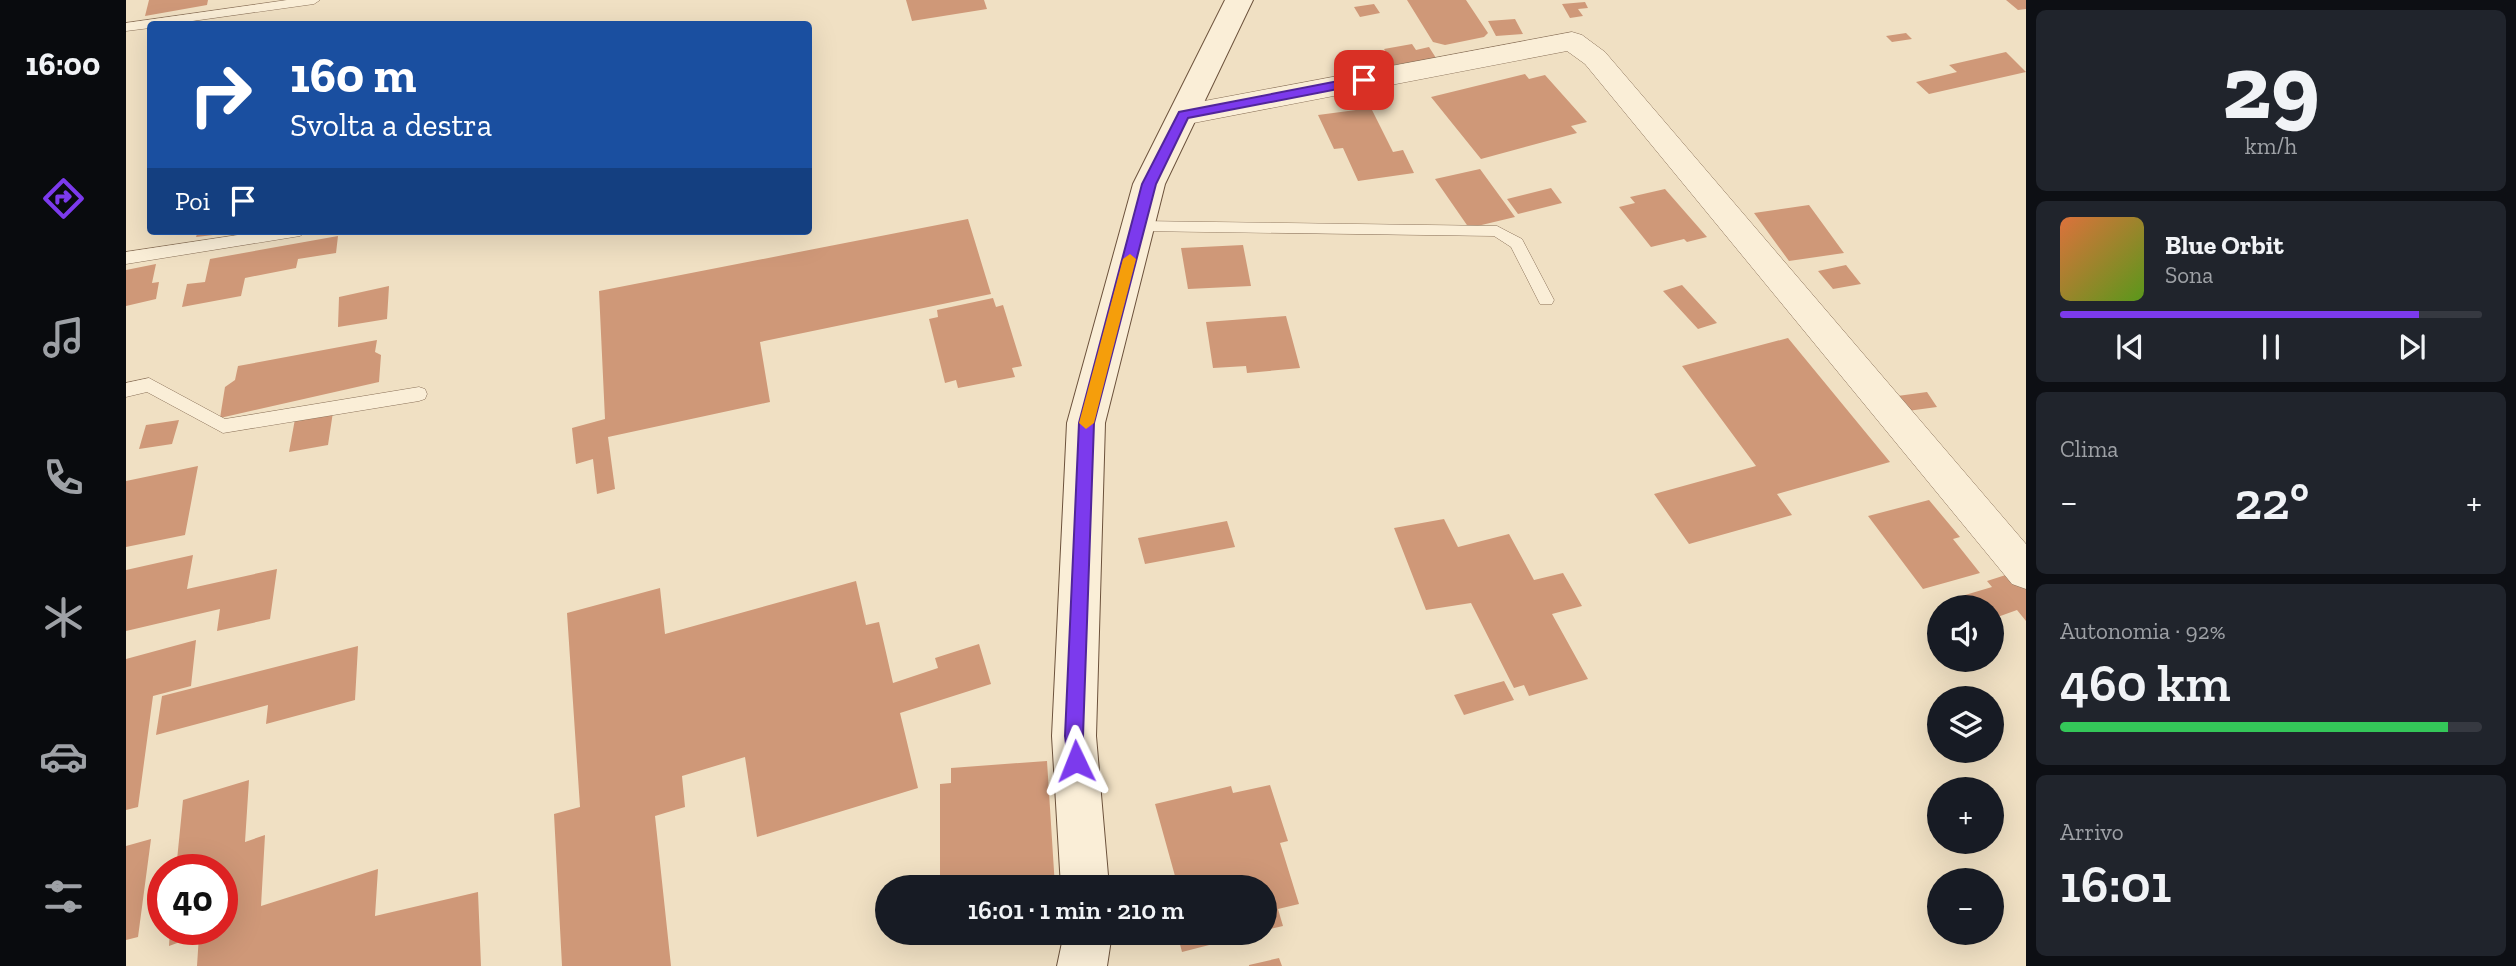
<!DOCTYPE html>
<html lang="it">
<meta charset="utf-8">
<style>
body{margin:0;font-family:"Zilla Slab",serif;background:#20242c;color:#f1f3f6;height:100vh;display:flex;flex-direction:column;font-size:26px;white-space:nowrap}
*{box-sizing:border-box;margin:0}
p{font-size:23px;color:#9ea1a6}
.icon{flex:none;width:38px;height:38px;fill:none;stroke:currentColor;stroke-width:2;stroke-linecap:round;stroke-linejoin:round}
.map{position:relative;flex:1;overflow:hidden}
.side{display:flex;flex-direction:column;gap:10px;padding:10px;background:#0d0f14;width:490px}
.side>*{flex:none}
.banner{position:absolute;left:21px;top:21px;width:665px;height:214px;border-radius:7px;box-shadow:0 7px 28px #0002;background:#1a4fa0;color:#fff;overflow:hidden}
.buttons{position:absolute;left:1801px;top:595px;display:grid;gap:14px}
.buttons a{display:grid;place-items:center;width:77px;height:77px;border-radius:50%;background:#171b24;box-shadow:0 7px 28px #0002;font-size:35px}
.speed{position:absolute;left:21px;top:854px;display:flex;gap:14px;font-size:35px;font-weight:700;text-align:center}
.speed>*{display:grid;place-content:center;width:91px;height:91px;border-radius:50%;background:#171b24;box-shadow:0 7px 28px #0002;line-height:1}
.speed .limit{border:10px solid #d22;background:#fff;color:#111}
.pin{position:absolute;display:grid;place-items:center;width:60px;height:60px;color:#fff;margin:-30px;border-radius:14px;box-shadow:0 4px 10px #0006}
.me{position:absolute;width:77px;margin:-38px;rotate:358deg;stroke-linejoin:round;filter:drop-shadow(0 0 5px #0008)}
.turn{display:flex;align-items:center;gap:24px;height:147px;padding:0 28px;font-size:32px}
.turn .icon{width:91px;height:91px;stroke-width:2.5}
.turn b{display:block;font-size:49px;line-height:60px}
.then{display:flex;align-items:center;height:66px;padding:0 28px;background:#0003;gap:14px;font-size:26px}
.big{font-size:52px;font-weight:600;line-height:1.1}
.side .widget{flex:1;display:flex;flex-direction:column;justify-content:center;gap:10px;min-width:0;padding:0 24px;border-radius:10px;background:#20242c}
.side .dial{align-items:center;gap:0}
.dial b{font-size:91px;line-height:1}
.song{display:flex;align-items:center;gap:21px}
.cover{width:84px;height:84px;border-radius:10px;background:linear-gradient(135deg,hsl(20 70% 55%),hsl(90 70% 35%))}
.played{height:7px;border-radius:4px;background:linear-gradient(90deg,#7c3aed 85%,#363941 85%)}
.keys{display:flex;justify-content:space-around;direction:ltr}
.heat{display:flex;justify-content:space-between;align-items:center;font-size:38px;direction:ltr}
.charge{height:10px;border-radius:5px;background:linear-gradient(90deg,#34c759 92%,#363941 0)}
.trip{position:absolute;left:749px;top:875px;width:402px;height:70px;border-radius:35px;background:#171b24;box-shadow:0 7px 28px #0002;font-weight:600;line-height:70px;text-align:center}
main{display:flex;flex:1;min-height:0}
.tabs{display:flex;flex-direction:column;width:126px;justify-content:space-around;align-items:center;background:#090b0e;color:#9ea1a6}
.tabs .icon{width:49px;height:49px}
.tabs .on{color:#7c3aed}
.tabs b{font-size:32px;color:#f1f3f6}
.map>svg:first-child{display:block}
.building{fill:#cf9878}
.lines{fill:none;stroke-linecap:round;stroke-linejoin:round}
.lane-casing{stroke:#8a7159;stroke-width:1}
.street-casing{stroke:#8a7159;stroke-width:1}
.secondary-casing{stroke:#6c523c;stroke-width:2}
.lane{fill:#faeed7;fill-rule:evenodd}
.street{fill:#faeed7;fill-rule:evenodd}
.secondary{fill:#faeed7;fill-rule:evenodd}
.route{fill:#7c3aed;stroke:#51269a;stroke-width:2}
.slow{fill:#f59e0b}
</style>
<main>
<nav class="tabs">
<b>16:00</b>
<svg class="icon on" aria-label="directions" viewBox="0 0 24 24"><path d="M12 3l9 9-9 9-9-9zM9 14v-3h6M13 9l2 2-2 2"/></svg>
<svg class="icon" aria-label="music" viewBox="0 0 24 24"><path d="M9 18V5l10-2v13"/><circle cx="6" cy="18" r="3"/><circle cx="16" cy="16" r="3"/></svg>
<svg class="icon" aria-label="phone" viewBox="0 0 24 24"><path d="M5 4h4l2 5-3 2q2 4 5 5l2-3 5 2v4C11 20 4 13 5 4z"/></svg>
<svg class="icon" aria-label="climate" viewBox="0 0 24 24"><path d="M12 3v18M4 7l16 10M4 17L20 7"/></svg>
<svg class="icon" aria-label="car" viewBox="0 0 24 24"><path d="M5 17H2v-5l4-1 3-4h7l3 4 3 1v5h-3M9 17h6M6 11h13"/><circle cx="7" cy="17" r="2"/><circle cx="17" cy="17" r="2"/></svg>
<svg class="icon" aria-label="filters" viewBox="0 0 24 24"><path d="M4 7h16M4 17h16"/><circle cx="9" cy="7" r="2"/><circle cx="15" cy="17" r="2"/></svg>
</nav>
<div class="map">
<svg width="1900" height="966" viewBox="0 0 1900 966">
<rect width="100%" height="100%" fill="#f0e0c3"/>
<path class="building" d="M23,0h59l-1,5 -62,11z
M780,0h78l3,9 -75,12z
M1281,0h59l22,33 -4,4 -39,8 -12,-3z
M1880,0h20v9l-8,1z
M1459,2l3,6 -10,1 5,7 -13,2 -8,-14z
M1248,4l6,9 -20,4 -6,-10z
M1389,19l8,15 -27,2 -8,-15z
M1780,33l6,6 -20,3 -6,-6z
M1286,44l4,6 13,-3 7,11 -42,7 -10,-16z
M1880,52l20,20 -97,22 -13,-12 41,-10 -8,-7z
M1399,74l4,5 16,-4 42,47 -16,4 6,7 -96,26 -50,-62z
M1245,108l22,44 10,-2 11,23 -56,8 -15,-33 -9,1 -16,-34z
M1354,169l35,48 -46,11 -34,-49z
M1425,188l11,15 -44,11 -11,-15z
M1539,189l42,48 -20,5 -3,-3 -33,8 -32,-40 16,-4 -5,-6z
M1683,205l35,48 -55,8 -35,-48z
M842,219l23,75 -231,48 10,60 -162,35 7,52 -18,5 -4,-35 -17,5 -4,-36 33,-9 -6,-128z
M72,231h32v2l-34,4z
M212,236l-2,17 -38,6 -2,9 -51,10 -4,18 -59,11 5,-23 18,-2 5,-23z
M1117,245l8,41 -63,3 -7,-41z
M30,264l-4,19 7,-1 -3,17 -30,7v-36z
M1720,265l15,19 -28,5 -15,-18z
M1556,285l35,38 -19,6 -35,-38z
M263,286l-2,33 -49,8 1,-30z
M867,298l3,9 7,-2 19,61 -10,2 3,9 -57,11 -2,-8 -11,3 -16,-64 9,-2 -1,-7z
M1160,316l14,52 -53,5 -1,-7 -33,2 -7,-46z
M1662,338l102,124 -113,32 15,21 -103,29 -35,-50 102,-28 -74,-100z
M251,340l-2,12 6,3 -2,27 -159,36 5,-31 10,-7 3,-14z
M1801,392l10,15 -37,5 -10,-15z
M207,412l-5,33 -39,7 6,-33z
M53,420l-7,24 -33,5 7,-24z
M72,466l-13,69 -59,12v-66z
M1803,500l31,37 -7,2 27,34 -57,16 -55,-73z
M1318,519l14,28 51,-13 25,46 29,-7 19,33 -30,8 36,65 -59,17 -5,-11 -10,3 -43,-85 -45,7 -32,-82z
M1101,521l8,26 -90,17 -7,-26z
M67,555l-6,34 90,-20 -7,50 -53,12 3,-22 -94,22v-61z
M1889,572l11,13v36l-9,-11 -25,9v-12h-29l-8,-9 37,-11 -5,-6z
M730,581l10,44 13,-3 14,61 45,-15 -3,-10 44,-14 12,40 -91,29 18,75 -161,49 -12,-80 -63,19 3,31 -30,9 16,150h-109l-8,-152 26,-7 -13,-194 93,-25 5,46z
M70,640l-5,46 -38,10 -15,111 -12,3v-151z
M232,646l-3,54 -89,24 2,-19 -112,30 6,-39z
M1378,681l10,19 -50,15 -10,-20z
M921,761l8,126h-115v-103l11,-1v-15z
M123,780l-4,62 20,-7 -4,71 117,-37 -3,47 103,-24 3,74h-284l2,-31 -30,11 1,-17h52v-59h-46l7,-70z
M1144,785l18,56 -8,2 19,61 -21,5 5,17 -18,4v-43h-99l-2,-8 11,-3 -20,-72 76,-18 2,7z
M25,839l-13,98 -12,3v-94z
M1051,933h75v1l-70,18z
M1153,958l3,8h-33v-1z"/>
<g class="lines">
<g class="lane-casing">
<path id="lane" d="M161,0h33l-6,4 -143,20h-21v4l-24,3v-8z
M1012,221l359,5 25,13 32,61 -2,4h-12l-29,-57 -17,-11 -356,-5 -7,-5z
M138,231h43l-7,5 -174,28v-12z
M23,378l76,41 194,-32 6,2 2,5 -2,5 -6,2 -196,32 -76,-41 -21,5v-14z"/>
</g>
<g class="street-casing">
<path id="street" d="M1446,32l10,3 23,17 421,492v45l-14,-5 -427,-520 -18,-13 -384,74 -10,-3 -4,-7 4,-7 10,-3z"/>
</g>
<g class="secondary-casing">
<path id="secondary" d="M1099,0h28l-88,184 -60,239 -9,313 13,151h-48l-9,-151 15,-313 66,-239z
M938,933h48l-5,33h-50z"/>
</g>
<use href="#lane" class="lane"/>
<use href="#street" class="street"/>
<use href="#secondary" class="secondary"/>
</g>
<path class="route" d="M1238,76l5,2v5l-181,35 -32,66 -62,239 -11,313 2,25 -3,7 -6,3 -7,-3 -4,-32 14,-313 63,-239 37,-72z"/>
<path class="slow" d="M1004,254l6,5 -42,164 -8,6 -7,-6 44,-164z"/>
</svg>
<div class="buttons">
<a><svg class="icon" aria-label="sound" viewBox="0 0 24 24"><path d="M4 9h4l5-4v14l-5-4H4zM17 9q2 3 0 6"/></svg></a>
<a><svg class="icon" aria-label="layers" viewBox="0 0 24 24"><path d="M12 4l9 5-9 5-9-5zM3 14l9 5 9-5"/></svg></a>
<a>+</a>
<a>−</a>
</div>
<div class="speed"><div class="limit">40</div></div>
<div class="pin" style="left:1238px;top:80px;background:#d93025"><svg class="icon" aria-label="arrive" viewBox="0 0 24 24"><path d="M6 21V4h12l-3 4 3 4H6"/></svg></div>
<svg class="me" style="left:950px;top:761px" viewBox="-20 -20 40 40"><path d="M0-17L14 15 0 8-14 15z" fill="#7c3aed" stroke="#fff" stroke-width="4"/></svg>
<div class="trip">16:01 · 1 min · 210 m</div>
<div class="banner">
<div class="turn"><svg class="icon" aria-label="right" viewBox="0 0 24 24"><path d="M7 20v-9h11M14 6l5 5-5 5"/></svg><div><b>160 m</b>Svolta a destra</div></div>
<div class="then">Poi<svg class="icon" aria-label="arrive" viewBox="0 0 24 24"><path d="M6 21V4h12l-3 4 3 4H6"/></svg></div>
</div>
</div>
<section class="side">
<div class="widget dial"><b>29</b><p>km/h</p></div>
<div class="widget">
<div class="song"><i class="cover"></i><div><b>Blue Orbit</b><p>Sona</p></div></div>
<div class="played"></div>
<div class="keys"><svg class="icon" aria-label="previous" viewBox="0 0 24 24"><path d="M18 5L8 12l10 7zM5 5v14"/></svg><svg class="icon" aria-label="pause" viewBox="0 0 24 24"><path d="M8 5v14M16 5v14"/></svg><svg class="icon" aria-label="next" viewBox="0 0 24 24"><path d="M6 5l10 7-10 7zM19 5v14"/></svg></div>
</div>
<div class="widget"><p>Clima</p>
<div class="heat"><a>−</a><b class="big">22°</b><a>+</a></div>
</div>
<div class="widget"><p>Autonomia · 92%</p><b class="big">460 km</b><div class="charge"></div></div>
<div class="widget"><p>Arrivo</p><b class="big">16:01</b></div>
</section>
</main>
